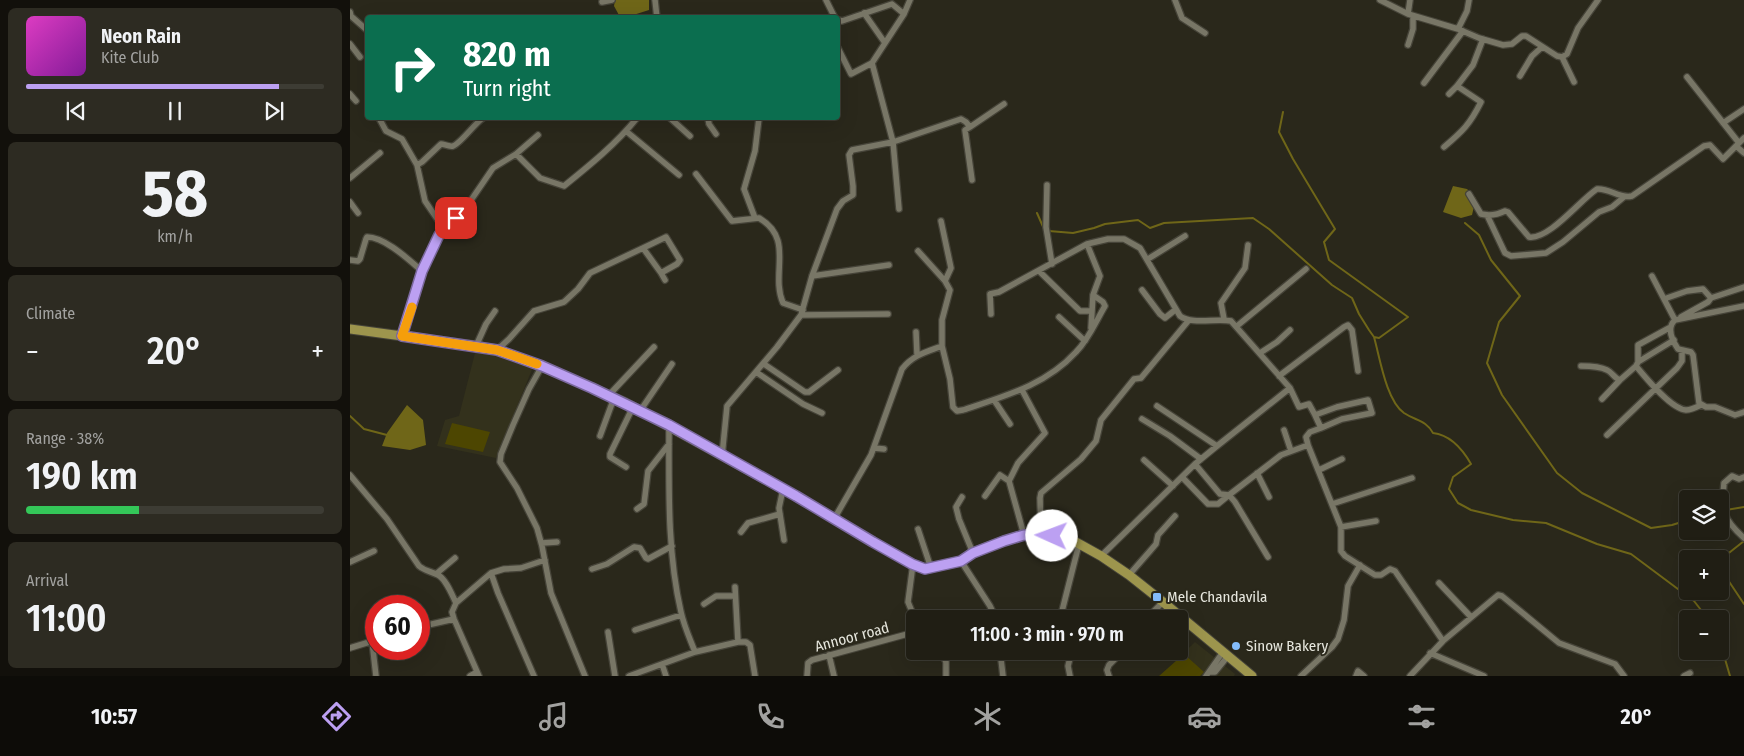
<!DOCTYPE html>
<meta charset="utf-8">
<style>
body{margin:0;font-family:"Fira Sans Condensed",sans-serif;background:#2d2b22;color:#f1f3f6;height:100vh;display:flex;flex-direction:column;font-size:19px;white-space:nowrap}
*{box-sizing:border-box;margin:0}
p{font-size:16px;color:#a2a2a0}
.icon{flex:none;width:28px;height:28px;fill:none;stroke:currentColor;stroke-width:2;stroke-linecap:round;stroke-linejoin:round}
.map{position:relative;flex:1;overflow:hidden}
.side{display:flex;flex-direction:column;gap:8px;padding:8px;background:#12100b;width:350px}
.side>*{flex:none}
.top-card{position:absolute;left:15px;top:15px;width:475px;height:105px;border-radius:5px;box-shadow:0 5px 20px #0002,0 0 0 1px #3d3c34;background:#0b6e4f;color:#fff;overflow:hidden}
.buttons{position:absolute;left:1329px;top:490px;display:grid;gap:10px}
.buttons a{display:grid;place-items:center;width:50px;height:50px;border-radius:5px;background:#201e14;box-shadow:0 5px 20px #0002,0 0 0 1px #3d3c34;font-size:25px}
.speed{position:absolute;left:15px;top:595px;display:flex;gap:10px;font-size:25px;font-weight:700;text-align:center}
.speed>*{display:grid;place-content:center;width:65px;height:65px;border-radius:50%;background:#201e14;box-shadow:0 5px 20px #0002,0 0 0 1px #3d3c34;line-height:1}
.speed .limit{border:8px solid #d22;background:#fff;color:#111}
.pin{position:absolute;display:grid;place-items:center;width:42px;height:42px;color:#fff;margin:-21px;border-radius:10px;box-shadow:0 2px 8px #0006}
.me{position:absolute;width:55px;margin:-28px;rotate:272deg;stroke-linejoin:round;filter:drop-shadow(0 0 4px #0008)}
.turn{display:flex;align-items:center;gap:18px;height:105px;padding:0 15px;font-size:22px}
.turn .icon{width:65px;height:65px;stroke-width:2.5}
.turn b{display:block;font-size:35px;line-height:42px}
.big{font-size:38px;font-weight:600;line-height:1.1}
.side .tile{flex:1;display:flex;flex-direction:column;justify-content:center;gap:8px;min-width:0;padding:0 18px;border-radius:8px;background:#2d2b22}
.side .dial{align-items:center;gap:0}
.dial b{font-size:65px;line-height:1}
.song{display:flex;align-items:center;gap:15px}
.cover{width:60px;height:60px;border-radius:8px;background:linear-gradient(135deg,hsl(310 70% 55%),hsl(290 70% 35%))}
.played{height:5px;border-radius:2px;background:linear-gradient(90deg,#bca0f2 85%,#3d3c34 85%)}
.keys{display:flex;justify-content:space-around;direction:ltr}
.heat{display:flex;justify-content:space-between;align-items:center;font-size:28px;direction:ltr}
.charge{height:8px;border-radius:4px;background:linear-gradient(90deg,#34c759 38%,#3d3c34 0)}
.trip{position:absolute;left:556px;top:610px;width:282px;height:50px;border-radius:5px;background:#201e14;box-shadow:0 5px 20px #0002,0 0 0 1px #3d3c34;font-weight:600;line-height:50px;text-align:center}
.tabs{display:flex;height:80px;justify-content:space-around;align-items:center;background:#0d0c08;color:#a2a2a0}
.tabs .icon{width:35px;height:35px}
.tabs .on{color:#bca0f2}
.tabs b{font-size:22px;color:#f1f3f6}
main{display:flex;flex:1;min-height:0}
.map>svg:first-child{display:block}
.built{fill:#33311c}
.green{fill:#4d4601}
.water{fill:#6f6618}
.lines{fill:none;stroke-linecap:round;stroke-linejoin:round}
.stream{stroke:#6f6618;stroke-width:2}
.street-casing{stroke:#464439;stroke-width:8}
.primary-casing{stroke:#464439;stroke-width:11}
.street{stroke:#787666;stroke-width:5.5}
.primary{stroke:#9d954d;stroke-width:9}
.route-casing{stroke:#7a689d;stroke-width:12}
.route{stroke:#bca0f2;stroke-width:9}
.slow{stroke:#f59e0b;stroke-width:9}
.poi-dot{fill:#84bcfb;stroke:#2a281b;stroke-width:2}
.labels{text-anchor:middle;stroke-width:4;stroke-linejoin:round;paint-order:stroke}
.poi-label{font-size:15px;fill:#e7e7de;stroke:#2a281b;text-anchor:start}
.street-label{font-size:15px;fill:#e7e7de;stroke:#2a281b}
</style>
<main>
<section class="side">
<div class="tile">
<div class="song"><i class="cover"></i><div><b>Neon Rain</b><p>Kite Club</p></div></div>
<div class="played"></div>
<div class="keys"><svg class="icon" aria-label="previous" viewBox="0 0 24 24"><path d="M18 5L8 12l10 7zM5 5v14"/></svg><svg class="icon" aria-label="pause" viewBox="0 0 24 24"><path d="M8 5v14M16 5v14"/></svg><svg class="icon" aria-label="next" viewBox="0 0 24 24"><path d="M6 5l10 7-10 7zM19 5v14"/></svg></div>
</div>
<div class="tile dial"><b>58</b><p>km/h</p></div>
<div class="tile"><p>Climate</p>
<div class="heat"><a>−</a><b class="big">20°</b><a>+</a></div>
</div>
<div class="tile"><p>Range · 38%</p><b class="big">190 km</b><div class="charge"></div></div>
<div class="tile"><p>Arrival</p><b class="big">11:00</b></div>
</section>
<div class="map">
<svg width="1394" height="676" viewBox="0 0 1394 676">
<rect width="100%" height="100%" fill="#2a281b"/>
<path class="built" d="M126,349l57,18 -37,91 -59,-12 8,-26 14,-4z
M845,642l40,32 -1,2h-74z"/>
<path class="green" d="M102,423l38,9 -7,20 -38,-8z
M834,654l20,18 -4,4h-41z"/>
<path class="water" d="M265,0h34v10l-22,7h-7l-6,-11z
M1103,186l14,3 9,9 -4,17 -11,3 -18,-6z
M57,405l16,15 3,25 -16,5 -28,-4 5,-13z"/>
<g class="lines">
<path class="stream" d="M687,213l7,16
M1115,223l14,12 12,25 29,36 -21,26 -12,41 15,32 55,78 25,20 69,35 21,-3 16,-5
M699,231l24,2 21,-5 11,-4 33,-4 12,8 14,-5 89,-5 16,11 63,56 20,13 7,16 10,16 5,7 5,1 29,-21 -79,-57 -5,-18 11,-13 -42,-70 -14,-27 4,-20
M1024,337c6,21 12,63 30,76 12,8 22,7 29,20 18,2 30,17 38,31l-18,13 -4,12 9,14 13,7 42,10 33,3 51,21 34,10 63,47 14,18
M0,416l14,13 23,6
M1370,511l24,-4
M1370,560l24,-19
M1370,568l24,36
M1370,642l10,34"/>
<g class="street-casing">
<path id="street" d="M305,0l2,18
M476,0l9,18
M825,0l7,18 23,15
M1030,0l28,14 50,15 21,9 24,7 9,-1 10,-8h4l31,20 5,1 5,-3 11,-26 20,-28
M252,2l10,-2
M0,12l1,4 17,15
M514,13l21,30
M1058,14l2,-14
M488,20l4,1 50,-17 12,10
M1108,29l9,-18 2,-11
M0,44l10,13
M1058,45l5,-16v-13
M488,48l13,26 21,-11
M1212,57l12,25
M1170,76l12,-20 10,-9
M1337,77l52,66
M1074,83l39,-52
M0,94l6,7
M1099,94l8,-8
M29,118l7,13 16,8 15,26 5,-3 19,-18c3,0 8,3 12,2 7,-2 22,-23 30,-28
M320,118l20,18
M358,118l1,6 7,10
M1373,123l21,-14
M620,127l-5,3 7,50
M276,131l53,44
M1386,146l8,7
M1094,147c19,-16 26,-23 37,-45l-24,-16 16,-21 10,-26
M166,154l22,-19
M67,165l8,36 19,28
M346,174l36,47 27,-3c36,21 11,55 24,85l20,7
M0,178l30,-25
M697,185l-1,42 6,37
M1119,194l12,20c9,2 16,1 24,-3l3,1 21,25c20,3 51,-37 68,-48 13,-1 22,10 35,7l72,-50 6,-1 13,14 21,-21
M0,202l8,11
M549,209l-6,-67 68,-23 5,3 4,5 34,-23
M1137,215l18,38 6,3 35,-3 17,-11 36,-30 13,-5 12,-10
M405,218l-11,-29 11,-38 4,-33
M568,251l27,30
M798,259l37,-23
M0,260l8,1 2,-2 6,-20 1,-2c18,0 42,23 55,34
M689,271l41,40h12
M311,273l4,7
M462,276l77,-11
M1302,276l23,44c-9,8 -3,20 3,29l13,3 2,3 6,48 7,4h9l20,8 9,-3
M792,290l18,24 5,4 10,-8
M1314,299l23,-8 16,-2 8,9 33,-11
M641,314l-1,-20 9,-2 88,-48 21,-5h16l16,9 40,68c12,9 36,2 51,5l59,67 9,19 10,-3 6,11
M451,315l87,-1
M709,317l26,24
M1331,317l27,-15 3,-4
M874,319l-3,-16 24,-35 3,-23
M1325,320l69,-14
M887,326l69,-57
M741,328l2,-33
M566,332l1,22
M52,336l20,-65 17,-36 26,-26 28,-41 23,-14 24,24 24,8c26,-21 52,-42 73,-68
M126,346l10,-22 9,-13
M592,346l8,33 3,28 4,4 6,-1c42,-14 83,-25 113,-58 13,-13 20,-31 29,-46l-2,-4 -10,-7 7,-19 -13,-32
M147,350l12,-11 25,-28 30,-9 14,-13 12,-16 53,-25 18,25 16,-9 3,-4 -14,-23 -23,11
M910,353l17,-11 13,-12
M1288,362l36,-22
M414,364l41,28h4l29,-22
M192,366l-13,23 -16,36 -12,29 -1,8 17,26 20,40 5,18 9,47 34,83
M1231,366c8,0 18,0 26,4 5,2 7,8 13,10l16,-14 2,-4v-17l31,-17
M1286,366c10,12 35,43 50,44 5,0 11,-3 15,-5
M406,372l47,32 19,9
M929,376l65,-49 4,-2 4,5 6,41
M672,390l23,43 -27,30 -9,18 15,54
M259,395l45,-48
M1252,399l18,-19
M644,400l16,24
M290,411l32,-47
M792,419l28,17 31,23
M319,425c0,62 -2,127 12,187 3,14 9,27 14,40
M934,430l7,21
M1257,435l70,-67 5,-7v-11
M250,436l14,-38
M958,445l-2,-8 4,-5 11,-4 -6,-13 22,-8 31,-7 4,13 -30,6 -21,9
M867,446l73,-58
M524,448l10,1
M372,456l5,-50 50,-59 24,-32 11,-39 25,-67 6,-8 10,-6v-9l-4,-31 3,-5 41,-8 -21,-79 32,-49 6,-14
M794,460l29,26
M845,464l25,30 9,1
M276,467l-16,-10v-3l23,-47
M969,470l23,-11
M907,473l12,24
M0,475l37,44 32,47c6,5 11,5 19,9 8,4 14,20 18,28
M832,477l26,27h10l11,-9
M1394,477l-5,2 -7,-3 -8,7c-3,28 -1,36 20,55
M433,489l-4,19 5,32
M635,496l15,-21 9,6
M612,497l-6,10 3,12 14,34
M982,504l80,-26
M287,509l7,-5 4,-33 21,-27
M484,519l37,-64 31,-86c11,-14 24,-17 40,-23v-26l8,-30 -5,-9 6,-13 -10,-47
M991,527l35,-6
M568,529l13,39
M391,532l7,-9 32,-9
M691,535l-1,-37 1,-5 40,-34 15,-18 5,-21 33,-41 7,-1 48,-58
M192,543l15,-1
M751,556l94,-92 22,-18 -60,-40
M918,557l-33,-55 -6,-7 52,-40 27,-10 33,82v24l4,5 30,19h6l9,-6 5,2 48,70
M611,561l29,45 6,13
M0,562l24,-11
M563,564l-5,38 7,17
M242,569l15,-5 27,-17 6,1 6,10 2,1 24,-13
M141,573l7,20 36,83
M86,574l19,-16
M779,575l21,-24 6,-7 2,-9 17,-19
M1089,583l32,34
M385,587l3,55
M354,604l12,-8h19
M710,619l19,-75
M796,619l17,-17
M69,627l35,-8
M285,630l46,-15
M258,632l7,44
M22,641l4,35
M0,648l26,-8
M591,651l5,11v14
M650,651l3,25
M719,651l2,3 -3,12 2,10
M1080,653l54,23
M479,655l5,21
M312,664l4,12
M860,672h5l13,-16
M120,676l7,-4
M129,676l-25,-57 -2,-7 4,-9 35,-30 13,-4 17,-1 24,-8
M279,676l66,-24 43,-10h8l4,3 5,31
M457,676l1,-13 4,-3 103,-28
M759,676l-2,-6 2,-5 14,-14
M856,676l17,-24
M951,676l31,-29 6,-8 6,-19 4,-34 12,-21
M1006,676l2,-5 6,5
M1060,676l33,-35 55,-46 4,1 57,47 56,21 9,12
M1334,676l6,-3"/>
</g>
<g class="primary-casing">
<path id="primary" d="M0,329l126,17 21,4 45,16 82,36 172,94 77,46 40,22 12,5 36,-8 12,-8 31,-12 20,-6h17l22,3 11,3 27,15 28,19 34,27 89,74"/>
</g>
<use href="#street" class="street"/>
<use href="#primary" class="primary"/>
</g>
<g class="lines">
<g class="route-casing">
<path id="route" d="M106,218l-17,17 -17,36 -20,65 95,14 45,16 50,22 77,37 127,71 77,46 39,22 13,5 36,-8 12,-8 31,-12 20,-6 28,1"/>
</g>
<use href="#route" class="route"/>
<path class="slow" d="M62,307l-10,29 95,14 40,14"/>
</g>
<g class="poi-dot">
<rect x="802" y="592" width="10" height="10" rx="2.5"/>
<circle cx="886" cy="646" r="5"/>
</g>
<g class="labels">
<g class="poi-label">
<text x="817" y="602">Mele Chandavila</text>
<text x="896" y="651">Sinow Bakery</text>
</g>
<g class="street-label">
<text transform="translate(502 637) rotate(-15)" y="5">Annoor road</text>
</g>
</g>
</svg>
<div class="buttons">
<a><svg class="icon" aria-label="layers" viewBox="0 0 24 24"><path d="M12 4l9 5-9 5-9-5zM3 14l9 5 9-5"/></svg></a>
<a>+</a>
<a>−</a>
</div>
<div class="speed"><div class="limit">60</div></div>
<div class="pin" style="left:106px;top:218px;background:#d93025"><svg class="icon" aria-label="arrive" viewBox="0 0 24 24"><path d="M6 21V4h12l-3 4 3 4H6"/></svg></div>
<svg class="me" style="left:702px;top:536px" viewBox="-20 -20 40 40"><circle r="19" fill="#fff"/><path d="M0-13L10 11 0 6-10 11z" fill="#bca0f2"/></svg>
<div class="trip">11:00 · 3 min · 970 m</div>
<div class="top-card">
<div class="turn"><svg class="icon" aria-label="right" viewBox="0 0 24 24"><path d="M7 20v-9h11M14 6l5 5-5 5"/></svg><div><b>820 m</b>Turn right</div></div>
</div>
</div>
</main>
<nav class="tabs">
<b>10:57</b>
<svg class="icon on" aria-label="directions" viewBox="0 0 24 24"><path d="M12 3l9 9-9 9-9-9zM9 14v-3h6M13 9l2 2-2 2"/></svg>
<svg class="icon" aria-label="music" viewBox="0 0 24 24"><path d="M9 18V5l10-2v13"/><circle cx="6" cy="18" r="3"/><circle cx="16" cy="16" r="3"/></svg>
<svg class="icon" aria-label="phone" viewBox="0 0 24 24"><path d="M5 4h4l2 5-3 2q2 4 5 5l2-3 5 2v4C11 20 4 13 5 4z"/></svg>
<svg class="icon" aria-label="climate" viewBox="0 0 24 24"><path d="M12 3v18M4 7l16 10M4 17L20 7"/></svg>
<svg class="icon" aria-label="car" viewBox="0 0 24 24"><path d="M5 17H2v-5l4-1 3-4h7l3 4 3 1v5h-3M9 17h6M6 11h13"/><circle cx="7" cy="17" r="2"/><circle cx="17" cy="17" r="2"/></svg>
<svg class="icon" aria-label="filters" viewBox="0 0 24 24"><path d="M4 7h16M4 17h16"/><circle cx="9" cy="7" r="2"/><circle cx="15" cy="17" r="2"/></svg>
<b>20°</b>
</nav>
